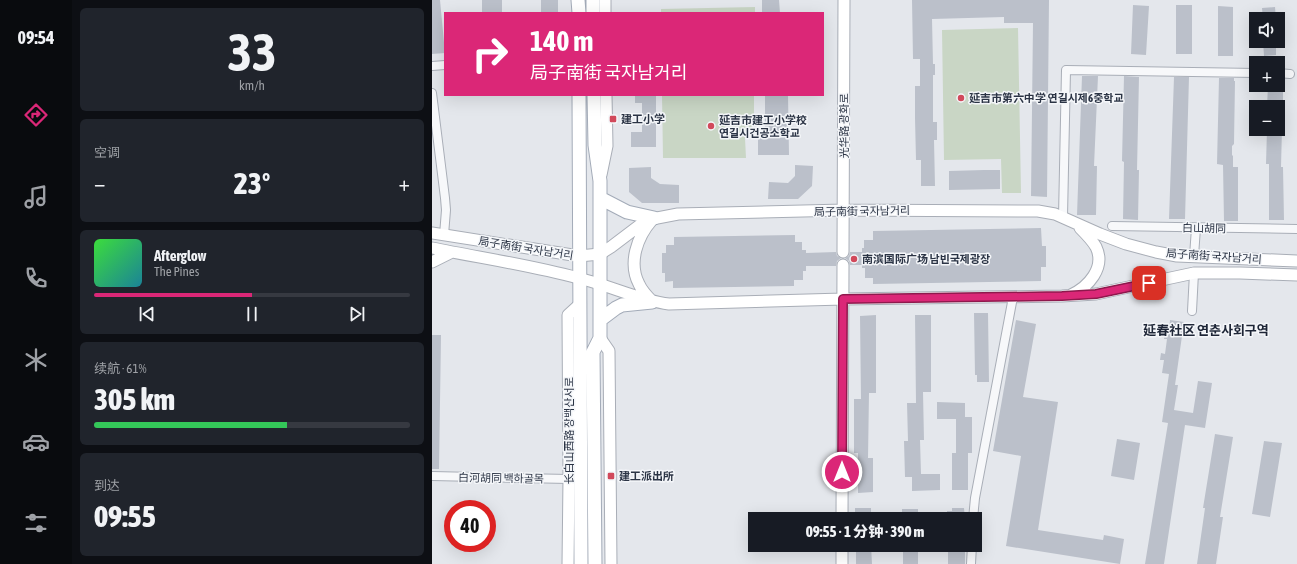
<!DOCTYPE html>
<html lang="zh">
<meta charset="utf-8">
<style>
body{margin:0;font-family:"Asap Condensed","Noto Sans SC","Noto Sans KR",sans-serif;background:#20242c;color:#f1f3f6;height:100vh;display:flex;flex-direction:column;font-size:15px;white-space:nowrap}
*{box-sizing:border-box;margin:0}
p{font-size:13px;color:#9ea1a6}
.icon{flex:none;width:22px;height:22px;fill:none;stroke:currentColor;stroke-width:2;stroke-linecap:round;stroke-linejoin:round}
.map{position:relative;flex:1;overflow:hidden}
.panel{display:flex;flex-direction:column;gap:8px;padding:8px;background:#0d0f14;width:360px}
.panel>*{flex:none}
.banner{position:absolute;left:12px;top:12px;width:380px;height:84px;border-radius:0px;box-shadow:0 4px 16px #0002;background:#db2777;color:#fff;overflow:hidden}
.fabs{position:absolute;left:817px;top:12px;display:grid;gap:8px}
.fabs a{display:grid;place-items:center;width:36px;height:36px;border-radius:0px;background:#171b24;box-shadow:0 4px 16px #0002;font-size:20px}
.speed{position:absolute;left:12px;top:500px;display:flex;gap:8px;font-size:20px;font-weight:700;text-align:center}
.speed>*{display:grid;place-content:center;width:52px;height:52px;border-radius:50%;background:#171b24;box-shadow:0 4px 16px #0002;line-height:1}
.speed .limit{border:6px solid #d22;background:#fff;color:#111}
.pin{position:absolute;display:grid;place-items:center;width:34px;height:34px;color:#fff;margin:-17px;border-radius:8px;box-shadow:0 2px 6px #0006}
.me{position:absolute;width:44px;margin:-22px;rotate:0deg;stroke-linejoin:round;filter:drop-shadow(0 0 3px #0008)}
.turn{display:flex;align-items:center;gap:14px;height:84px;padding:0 20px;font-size:18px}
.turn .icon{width:52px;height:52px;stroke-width:2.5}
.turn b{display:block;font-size:28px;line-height:34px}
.big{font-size:30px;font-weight:800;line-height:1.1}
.panel .tile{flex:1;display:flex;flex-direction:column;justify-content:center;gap:6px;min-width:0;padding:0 14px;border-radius:6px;background:#20242c}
.panel .dial{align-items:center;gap:0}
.dial b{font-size:52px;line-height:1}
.song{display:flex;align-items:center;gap:12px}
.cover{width:48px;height:48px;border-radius:6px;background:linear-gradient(135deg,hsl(120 70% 55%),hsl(190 70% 35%))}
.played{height:4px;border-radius:2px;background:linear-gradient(90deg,#db2777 50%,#363941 50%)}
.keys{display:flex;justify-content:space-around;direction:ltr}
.heat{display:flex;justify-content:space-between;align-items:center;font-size:22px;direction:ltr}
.charge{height:6px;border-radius:3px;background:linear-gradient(90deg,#34c759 61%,#363941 0)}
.trip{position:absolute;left:316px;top:512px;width:234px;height:40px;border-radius:0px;background:#171b24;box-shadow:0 4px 16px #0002;font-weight:800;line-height:40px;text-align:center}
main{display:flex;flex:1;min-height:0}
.dock{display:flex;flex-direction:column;width:72px;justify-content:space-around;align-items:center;background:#090b0e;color:#9ea1a6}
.dock .icon{width:28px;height:28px}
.dock .on{color:#db2777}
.dock b{font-size:18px;color:#f1f3f6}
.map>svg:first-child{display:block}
.green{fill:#c9d6c5}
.building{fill:#bbc0ca}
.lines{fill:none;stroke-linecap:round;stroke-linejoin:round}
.street-casing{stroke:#a9aeb7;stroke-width:10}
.secondary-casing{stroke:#a9aeb7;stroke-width:13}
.primary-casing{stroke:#a3abb8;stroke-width:15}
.street{stroke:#f7f8fa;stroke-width:8}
.secondary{stroke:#fff;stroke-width:11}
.primary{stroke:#fff;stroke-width:13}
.route-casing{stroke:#8e194d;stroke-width:10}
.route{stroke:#db2777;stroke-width:7}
.poi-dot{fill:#d1495b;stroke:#f4f6f9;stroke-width:1.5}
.labels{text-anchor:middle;stroke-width:3;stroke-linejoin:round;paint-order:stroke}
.poi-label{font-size:11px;font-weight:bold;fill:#2b3445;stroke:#f4f6f9;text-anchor:start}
.street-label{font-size:11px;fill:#2b3445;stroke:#f4f6f9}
.quarter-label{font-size:13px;font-weight:bold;fill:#1d2536;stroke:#f4f6f9}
</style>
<main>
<nav class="dock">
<b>09:54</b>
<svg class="icon on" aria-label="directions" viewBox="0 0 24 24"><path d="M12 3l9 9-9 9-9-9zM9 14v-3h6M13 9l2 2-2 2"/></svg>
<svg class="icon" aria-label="music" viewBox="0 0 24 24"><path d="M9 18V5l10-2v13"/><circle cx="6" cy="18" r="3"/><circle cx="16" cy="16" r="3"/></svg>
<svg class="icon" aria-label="phone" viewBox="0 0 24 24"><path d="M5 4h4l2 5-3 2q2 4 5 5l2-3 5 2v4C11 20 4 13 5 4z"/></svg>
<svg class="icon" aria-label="climate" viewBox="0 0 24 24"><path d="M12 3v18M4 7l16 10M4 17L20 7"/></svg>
<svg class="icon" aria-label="car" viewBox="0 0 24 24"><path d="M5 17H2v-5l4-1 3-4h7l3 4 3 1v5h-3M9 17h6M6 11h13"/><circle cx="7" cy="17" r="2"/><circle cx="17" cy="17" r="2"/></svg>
<svg class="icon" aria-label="filters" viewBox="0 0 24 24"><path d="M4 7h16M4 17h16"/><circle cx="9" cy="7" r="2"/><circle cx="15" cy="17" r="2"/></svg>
</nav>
<section class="panel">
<div class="tile dial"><b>33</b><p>km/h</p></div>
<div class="tile"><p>空调</p>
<div class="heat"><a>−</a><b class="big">23°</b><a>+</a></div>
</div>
<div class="tile">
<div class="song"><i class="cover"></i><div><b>Afterglow</b><p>The Pines</p></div></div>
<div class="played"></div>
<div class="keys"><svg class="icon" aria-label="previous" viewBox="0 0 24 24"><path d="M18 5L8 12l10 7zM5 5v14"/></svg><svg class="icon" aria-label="pause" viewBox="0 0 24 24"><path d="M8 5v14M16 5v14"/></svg><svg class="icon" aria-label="next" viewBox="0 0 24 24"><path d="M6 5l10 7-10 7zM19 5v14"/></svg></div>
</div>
<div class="tile"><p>续航 · 61%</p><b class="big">305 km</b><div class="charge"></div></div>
<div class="tile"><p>到达</p><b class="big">09:55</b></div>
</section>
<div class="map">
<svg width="865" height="564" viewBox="0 0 865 564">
<rect width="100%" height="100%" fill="#e4e7ec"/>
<path class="green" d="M323,7v6h-94v-4z
M586,28l3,165h-19l-1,-34 -57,1 -2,-130z
M230,95h92v24l-6,18 -3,1 1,20h-83z"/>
<path class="building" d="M0,0h8l5,53 -13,1z
M50,0h20v13h-20z
M109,0h17v13h-17z
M330,0h17l1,13h-18z
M480,0h137l-2,197 -16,-1 2,-173h-29v-6l-72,2 1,45h2v11h-2v47h4v18h-3l1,46h-14v-26h-5l-1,-42v-32h5v-27h-7z
M701,5l16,1 -3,49 -15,-1z
M744,5h16v49h-16z
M786,6l15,1v49h-15z
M843,7l1,12h-13l-1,-11z
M831,41h13v14l-12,1z
M650,76h16l-4,90h3l-1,49h-19z
M692,76l15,1 -2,93h2l-1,50 -15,-1 1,-57 -2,-1z
M742,77h15l-4,142h-16z
M787,78h15v3h1l-1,63 -2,2v9l1,1v11h5v54h-14l-1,-56 -6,-1z
M836,85h15v22h-16z
M203,95h21v52h-25v-15h11v-29h-7z
M333,95h23l1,60h-31v-21h7z
M835,129h15l-1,38h2l1,53h-15v-56h-3z
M363,165l18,1 -1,20 -14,13h-30l1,-17 19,1 7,-7z
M219,167v11l9,6 19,1v18h-37l-13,-11v-24z
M552,170h16v19l-51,1v-19z
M609,228l1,18h4v21h-5v14l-168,3v-6h-8v-10h-3v-3h-12l-1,-4 -4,-3 4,-2 1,-4h12v-4h2v-8h9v-9z
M363,235v7h7v8h4v3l30,-1 1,4 4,2 -4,3 -1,5h-30v5h-3v9h-9v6l-121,2v-7l-8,1v-9h-3v-20h4v-8h8v-8z
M542,313h14l1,69h-12v-7h-2z
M444,315v78h-7l-1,65h5v34l-15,1v-40h-4v-54h7l-1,-83z
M483,315h16v77h-8l1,48h-4l1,34h19v16l-28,1v-14h-7l-1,-36h4l-1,-38h9z
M584,320l20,4 -13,73 35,5 -20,128 65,10 1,-5 20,4 -4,25 -114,-18 15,-90 -28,-5z
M738,320l14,2 -9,63h3l-4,25 19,3 5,-32 14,2 -7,45 -20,-3 -21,139h-19l23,-141 -6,-1 7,-48 -7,-1 2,-13h-4l1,-7 4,1 2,-15h-3l1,-8 4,1z
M0,335h9l-2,134h-7z
M505,402l28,1v14h7v36h-4v37h-16v-37h4v-34h-19z
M783,434l18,3 -13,80h3l-7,47h-19l8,-56h-2z
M685,439l23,4 -6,37 -23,-4z
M832,441l18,2 -12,74 -18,-3z
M423,508h16v11h-16z
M520,508h12l1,11h-18v-8h5z
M470,509h16v10h-16z
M424,545h15l1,19h-16z
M471,545h15v19h-15z
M516,545h17v19h-17z"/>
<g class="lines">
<g class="street-casing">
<path id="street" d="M0,66l13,-1
M846,73l12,1
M0,93l13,105 1,12 -2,25
M631,217l3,-147 190,3
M680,226l185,3
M762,256l2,-28
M760,311l2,-38
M0,476l137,3
M541,519l2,-21 38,-201
M539,564l1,-19"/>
</g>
<g class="secondary-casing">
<path id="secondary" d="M173,0v13
M169,175l6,-29 -1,-51
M0,233l147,23 21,-2 11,-7 33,-25 8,-3 26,-5 166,-4 194,1 17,3 45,20 26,10 30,8 21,4 120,5
M0,248c49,10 98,17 146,30 31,7 60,22 91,26l174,-5 219,-3 34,-2 98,-21h46l57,2
M411,252l1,-252
M0,262l20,-10
M639,295c17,-8 35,-27 25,-48 -4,-7 -10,-13 -16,-19
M220,301c-5,-5 -10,-10 -13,-17 -11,-21 -2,-47 13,-64
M168,338l9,13 2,213
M410,519l1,-254
M410,545v19
M136,564l1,-85 -1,-164 12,-11"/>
</g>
<g class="primary-casing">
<path id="primary" d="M146,0l1,13
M161,0v13
M147,95l2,469
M162,95l1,50 5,36v157l-7,14 2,212
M168,198l27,14 27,6
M168,320l16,-12 6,-3 30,-3"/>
</g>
<use href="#street" class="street"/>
<use href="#secondary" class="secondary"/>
<use href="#primary" class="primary"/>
</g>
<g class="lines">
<g class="route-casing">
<path id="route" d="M410,472l1,-173 219,-3 34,-2 53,-11"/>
</g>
<use href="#route" class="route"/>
</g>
<g class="poi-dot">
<circle cx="529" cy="98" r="4"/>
<rect x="177" y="115" width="8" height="8" rx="2"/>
<circle cx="279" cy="126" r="4"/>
<circle cx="422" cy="259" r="4"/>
<rect x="175" y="472" width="8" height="8" rx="2"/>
</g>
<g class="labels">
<g class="poi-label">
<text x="537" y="102">延吉市第六中学 연길시제6중학교</text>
<text x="189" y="123">建工小学</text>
<text x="287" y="124">延吉市建工小学校<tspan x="287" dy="13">연길시건공소학교</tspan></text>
<text x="430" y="263">南滨国际广场 남빈국제광장</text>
<text x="187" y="480">建工派出所</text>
</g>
<g class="street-label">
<text transform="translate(412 126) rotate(-90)" y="4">光华路 광화로</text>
<text transform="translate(430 211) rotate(-1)" y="4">局子南街 국자남거리</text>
<text transform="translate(772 228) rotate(1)" y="4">白山胡同</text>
<text transform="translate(94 248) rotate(9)" y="4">局子南街 국자남거리</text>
<text transform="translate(782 256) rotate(4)" y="4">局子南街 국자남거리</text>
<text transform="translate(137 431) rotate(-90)" y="4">长白山西路 장백산서로</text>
<text transform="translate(69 478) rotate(1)" y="4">白河胡同 백하골목</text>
</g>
<g class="quarter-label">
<text x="774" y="335">延春社区 연춘사회구역</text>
</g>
</g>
</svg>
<div class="fabs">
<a><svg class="icon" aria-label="sound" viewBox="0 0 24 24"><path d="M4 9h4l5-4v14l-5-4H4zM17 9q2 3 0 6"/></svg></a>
<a>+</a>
<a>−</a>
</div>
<div class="speed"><div class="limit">40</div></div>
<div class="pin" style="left:717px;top:283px;background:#d93025"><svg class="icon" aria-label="arrive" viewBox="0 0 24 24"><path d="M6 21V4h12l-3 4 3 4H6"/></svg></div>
<svg class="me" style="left:410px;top:472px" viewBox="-20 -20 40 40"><circle r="17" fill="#db2777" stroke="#fff" stroke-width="3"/><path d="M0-11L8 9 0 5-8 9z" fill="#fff"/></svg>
<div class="trip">09:55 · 1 分钟 · 390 m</div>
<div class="banner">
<div class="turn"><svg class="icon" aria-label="right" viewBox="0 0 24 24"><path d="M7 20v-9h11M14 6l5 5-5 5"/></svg><div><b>140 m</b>局子南街 국자남거리</div></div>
</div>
</div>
</main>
